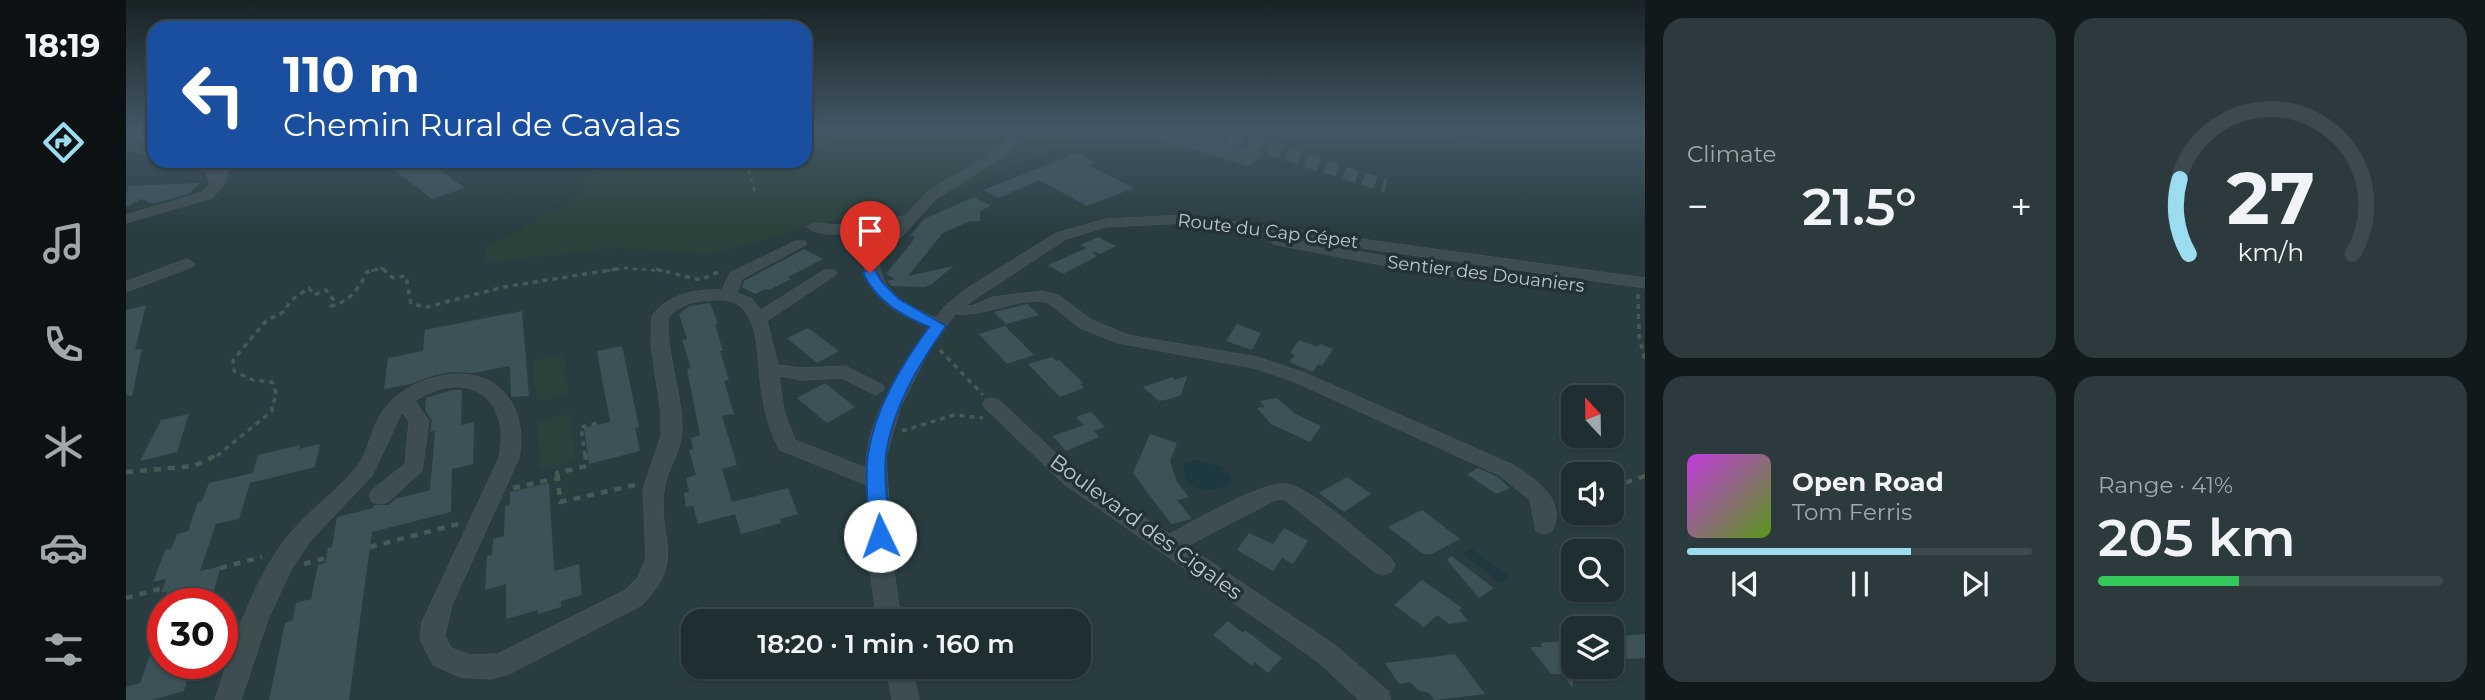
<!DOCTYPE html>
<meta charset="utf-8">
<style>
body{margin:0;font-family:Montserrat,sans-serif;background:#2c3a3d;color:#f1f3f6;height:100vh;display:flex;flex-direction:column;font-size:26px;white-space:nowrap}
*{box-sizing:border-box;margin:0}
p{font-size:23px;color:#a1a8ab}
.icon{flex:none;width:38px;height:38px;fill:none;stroke:currentColor;stroke-width:2;stroke-linecap:round;stroke-linejoin:round}
.map{position:relative;flex:1;overflow:hidden}
.side{display:flex;flex-direction:column;gap:18px;padding:18px;background:#11191b;width:840px}
.side>*{flex:none}
.top-card{position:absolute;left:21px;top:21px;width:665px;height:147px;border-radius:21px;box-shadow:0 2px 5px #0004,0 0 0 2px #3c4a4d;background:#1a4fa0;color:#fff;overflow:hidden}
.needle{width:46px;rotate:338deg}
.tools{position:absolute;left:1435px;top:385px;display:grid;gap:14px}
.tools a{display:grid;place-items:center;width:63px;height:63px;border-radius:14px;background:#1f2e31;box-shadow:0 2px 5px #0004,0 0 0 2px #3c4a4d;font-size:35px}
.speed{position:absolute;left:21px;top:588px;display:flex;gap:14px;font-size:35px;font-weight:700;text-align:center}
.speed>*{display:grid;place-content:center;width:91px;height:91px;border-radius:50%;background:#1f2e31;box-shadow:0 2px 5px #0004,0 0 0 2px #3c4a4d;line-height:1}
.speed .limit{border:10px solid #d22;background:#fff;color:#111}
.pin{position:absolute;display:grid;place-items:center;width:60px;height:60px;color:#fff;margin:-72px -30px;border-radius:50% 50% 50% 0;rotate:-45deg;box-shadow:0 0 7px #0007}
.pin .icon{rotate:45deg}
.me{position:absolute;width:77px;margin:-38px;rotate:357deg;stroke-linejoin:round;filter:drop-shadow(0 0 5px #0008)}
.turn{display:flex;align-items:center;gap:24px;height:147px;padding:0 21px;font-size:32px}
.turn .icon{width:91px;height:91px;stroke-width:2.5}
.turn b{display:block;font-size:49px;line-height:60px}
.big{font-size:52px;font-weight:600;line-height:1.1}
.side .card{flex:1;display:flex;flex-direction:column;justify-content:center;gap:10px;min-width:0;padding:0 24px;border-radius:21px;background:#2c3a3d}
.side .dial{align-items:center;gap:0}
.dial svg{height:182px;overflow:visible;fill:none;stroke:#3c4a4d;stroke-width:7;stroke-linecap:round;text-anchor:middle}
.dial text{fill:#f1f3f6;stroke:none}
.song{display:flex;align-items:center;gap:21px}
.cover{width:84px;height:84px;border-radius:10px;background:linear-gradient(135deg,hsl(290 70% 55%),hsl(90 70% 35%))}
.played{height:7px;border-radius:4px;background:linear-gradient(90deg,#9bdcf0 65%,#3c4a4d 65%)}
.keys{display:flex;justify-content:space-around;direction:ltr}
.heat{display:flex;justify-content:space-between;align-items:center;font-size:38px;direction:ltr}
.charge{height:10px;border-radius:5px;background:linear-gradient(90deg,#34c759 41%,#3c4a4d 0)}
.side .tiles{flex:1;display:grid;gap:18px;grid-template-columns:repeat(2,1fr)}
.trip{position:absolute;left:555px;top:609px;width:410px;height:70px;border-radius:21px;background:#1f2e31;box-shadow:0 2px 5px #0004,0 0 0 2px #3c4a4d;font-weight:600;line-height:70px;text-align:center}
main{display:flex;flex:1;min-height:0}
.dock{display:flex;flex-direction:column;width:126px;justify-content:space-around;align-items:center;background:#0c1214;color:#a1a8ab}
.dock .icon{width:49px;height:49px}
.dock .current{color:#9bdcf0}
.dock b{font-size:32px;color:#f1f3f6}
.map>svg:first-child{display:block}
.green{fill:#2b423c}
.water{fill:#1d383f}
.building{fill:#3c5257}
.lines{fill:none;stroke-linecap:round;stroke-linejoin:round}
.minor-tunnel{stroke:#3f5256;stroke-width:13;stroke-dasharray:13 7;stroke-linecap:butt}
.minor-casing{stroke:#4a595d;stroke-width:1}
.path-far2{stroke:#455a53;stroke-width:2.5;stroke-dasharray:4.5 4.5;stroke-linecap:butt}
.path-far1{stroke:#455a53;stroke-width:3.5;stroke-dasharray:5 5;stroke-linecap:butt}
.path{stroke:#455a53;stroke-width:4.5;stroke-dasharray:7 7;stroke-linecap:butt}
.minor{fill:#3e4d51;fill-rule:evenodd}
.route{fill:#1a73e8;stroke:#114b97;stroke-width:2}
.labels{text-anchor:middle;stroke-width:7;stroke-linejoin:round;paint-order:stroke}
.street-label{font-size:18px;fill:#bbc7cb;stroke:#223236}
.near-street-label{font-size:21px;fill:#bbc7cb;stroke:#223236}
</style>
<main>
<nav class="dock">
<b>18:19</b>
<svg class="icon current" aria-label="directions" viewBox="0 0 24 24"><path d="M12 3l9 9-9 9-9-9zM9 14v-3h6M13 9l2 2-2 2"/></svg>
<svg class="icon" aria-label="music" viewBox="0 0 24 24"><path d="M9 18V5l10-2v13"/><circle cx="6" cy="18" r="3"/><circle cx="16" cy="16" r="3"/></svg>
<svg class="icon" aria-label="phone" viewBox="0 0 24 24"><path d="M5 4h4l2 5-3 2q2 4 5 5l2-3 5 2v4C11 20 4 13 5 4z"/></svg>
<svg class="icon" aria-label="climate" viewBox="0 0 24 24"><path d="M12 3v18M4 7l16 10M4 17L20 7"/></svg>
<svg class="icon" aria-label="car" viewBox="0 0 24 24"><path d="M5 17H2v-5l4-1 3-4h7l3 4 3 1v5h-3M9 17h6M6 11h13"/><circle cx="7" cy="17" r="2"/><circle cx="17" cy="17" r="2"/></svg>
<svg class="icon" aria-label="filters" viewBox="0 0 24 24"><path d="M4 7h16M4 17h16"/><circle cx="9" cy="7" r="2"/><circle cx="15" cy="17" r="2"/></svg>
</nav>
<div class="map">
<svg width="1519" height="700" viewBox="0 0 1519 700">
<rect width="100%" height="100%" fill="#293d41"/>
<path class="green" d="M679,130h306l-78,28 -94,40 -87,17 -141,39 -93,-6 -133,15 1,-16 96,-52 11,-25 21,-4 10,5 47,-10h134z
M1204,130h315v8l-259,3 -26,-8 -11,3z
M438,355l4,39 -32,7 -2,-41z
M445,414l4,47 -35,8 -2,-48z"/>
<path class="water" d="M1071,460l25,7 9,9 -1,8c-18,11 -53,7 -45,-21z
M1346,549l38,28 -9,6 -38,-29z"/>
<path class="building" d="M0,130h28v9l-16,4 -12,-3z
M1016,130h50l71,24 -15,12 -106,-32z
M951,153l18,9 -7,3 46,23 -47,18 -48,-26 -40,18 -16,-8z
M257,161h44l38,27 -33,11z
M74,183l-12,11 -36,10 -10,-5 -16,8v-14l3,-2 -3,-5z
M848,197l17,9 -11,5v10h-10l-27,12 -35,43 45,-10 -21,18 -7,3 -34,-1 -4,-5 8,-2 -9,-5 26,-32 3,-5 -5,-1 14,-17z
M972,237l18,9 -16,8 -7,-3 3,6 -33,17 -15,-9 39,-17 -7,-3z
M678,249l19,10 -35,18 3,2 -22,11 -3,-1 -11,5 -13,-7 2,-6z
M584,303l8,20 -3,1 8,27h-3l9,29 -5,1 10,33 -12,2 15,49 -15,4 10,33 56,-14 10,26 -18,5 1,4 -40,11 -6,-20 -37,10 -5,-18 -7,1 -2,-14 5,-1 -3,-14 10,-3 -7,-25 4,-1 -2,-11 9,-3 -13,-66 4,-1 -9,-28 5,-1 -8,-25 10,-8z
M901,304l12,11 -33,9 -12,-12z
M20,305l-11,45 7,-1 -10,47 -6,-1v-85z
M396,311l7,85 -18,1 -1,-31 -37,7 -21,-1 -17,3 -24,9 -27,5 4,-31 35,-7 2,-21z
M1111,324l24,9 -9,17 -26,-9z
M879,326l29,29 -27,9 -28,-30z
M682,328l31,23 -22,12 -30,-25z
M1173,340l19,7 2,-3 13,5 -11,17 -4,-2 -5,8 -24,-10 6,-7 -5,-2z
M496,346l17,81 -4,1 5,23 -51,13 -5,-36 26,-6 -13,-71z
M926,357l4,4 3,-1 24,23 -3,1 4,4 -24,9 -32,-33z
M1061,376l-6,19 -11,4 -11,2 -16,-14 29,-10 3,3z
M699,383l30,24 -28,16 -30,-25z
M326,390h10l-1,35 13,-3 -1,42 -21,5 -1,43 -79,20 -23,168h-80l16,-77 8,-3 3,-17 15,-4 7,-34 7,-2 3,-15 4,-1 5,-30 36,-9 1,-3h15l6,-6 35,-9 5,-59 -5,1 2,-11 -7,-11 1,-12z
M1151,398l17,15 27,13 -11,16 -39,-18 -14,-16 8,-1 -5,-6z
M965,412l14,15 -11,4 5,6 -33,14 -13,-15 31,-11 -8,-8z
M63,414l-12,38 -37,9 21,-41z
M1024,434l27,9 -7,18 7,21 12,15 -12,3 15,19 -21,5 -38,-51z
M194,444l-5,23 -65,16 8,-28 42,-10 -1,4z
M1352,468l20,9 12,11 -14,6 -29,-20z
M127,473l-14,46 -23,5 -16,47 21,-5 -11,38h-48l5,-13 -6,2 5,-14 -13,3 12,-32 6,-1 6,-15 11,-3 10,-29 4,-1 7,-18z
M1221,477l24,17 -27,18 -25,-19z
M423,483l5,88 25,-7 3,31 -21,6v6l-23,7v-4l-32,9v-35l-21,6 2,-34 5,-1 1,-16 11,-3 1,-30 5,-1v-13z
M1296,510l38,29 -28,15h-9l-35,-27z
M1158,528l24,13 -15,23 -11,-6 -9,13 -36,-21 12,-17 24,11z
M1325,556l43,32 -15,10 -32,-38z
M1296,580l40,28 -3,2 9,11 -19,3 -12,-9 -13,12 -30,-22z
M1102,621l15,12 2,-3 37,28 -14,15 -13,-11 -3,4 -39,-31z
M35,625h2v38h29l-8,28 -33,9h-25v-13l14,-4z
M1519,634v24l-17,1 -16,-19v-3z
M1447,640v48l-11,-14h-11l-21,-27h13l-3,-4z
M1329,654l30,40 -51,6 -5,-7 -11,-3 -8,-8 -11,2 -14,-21z"/>
<g class="lines">
<path class="minor-tunnel" d="M1085,130l175,56"/>
<g class="minor-casing">
<path id="minor" d="M875,130h12l5,10 -9,13 -72,45 -58,63c2,32 30,46 57,57l9,-12 21,-17 90,-56 49,-14 81,-4 459,63v10l-459,-65 -80,4 -40,12 -100,66 6,1 21,-9 49,-6 16,4 34,25 36,15 129,22 48,16 208,92c22,13 55,36 39,66l-8,3 -8,-3 -6,-31 -31,-25 -206,-94 -39,-13 -136,-25 -38,-15 -33,-26c-32,-5 -60,15 -92,12l-26,37 -28,55 -15,51 7,107 8,57h-24l-8,-57 -2,-79 -87,-35c-14,-24 -19,-55 -21,-82 -2,-20 -2,-45 -17,-60 -7,-8 -20,-9 -30,-8 -17,0 -32,5 -44,17 -2,38 14,74 14,112 0,20 -13,37 -17,56 -10,54 24,71 -23,120l-133,69 -18,5 -31,-2 -27,-12 -13,-26 2,-17 77,-164c13,-61 -32,-91 -84,-57l14,20 -7,50 -34,31 -8,2 -8,-2 -3,-6 3,-6 33,-26 4,-42 -7,-10 -30,64 -61,64 -19,28 -24,51 -27,81h-26c18,-56 36,-117 73,-164 20,-25 47,-43 68,-68 13,-16 15,-40 27,-57 21,-32 82,-50 114,-25 22,17 27,46 22,72l-67,147 -7,30 6,13 19,7 27,-1 127,-63 14,-14 8,-18 -3,-70 18,-53v-22l-10,-70 1,-28c16,-22 44,-27 70,-26l8,-17 65,-32h10l2,3 -65,35 -5,14 14,5 10,12 63,-40h10l3,3 -3,3 -67,45 11,44 24,3 43,-2 38,19 2,4 -9,6 -34,-17 -40,2 -23,-4 5,35 11,29 71,28c-1,-45 36,-105 63,-141 -31,-12 -64,-30 -66,-67l33,-35c-23,2 -70,18 -89,2l7,-4 23,2 68,-9 22,-24 74,-45 5,-7z
M0,142l28,8v8l-23,-8 -5,2z
M47,161h20l24,6 2,-6h12l-7,24 -12,13 -86,25v-8l76,-23 8,-8 -4,-12z
M1152,237l150,27 124,13 8,5 -8,5 -124,-13 -155,-30 -2,-3 2,-3z
M61,259l8,5 -3,3 -66,25v-10z
M866,398l7,2 79,74 91,60c24,-12 95,-54 118,-50 25,4 81,56 104,74l4,7 -4,7 -8,3 -8,-3 -91,-73 -9,1 -88,46 148,99 53,46 3,9h-32l-42,-39 -253,-177 -79,-76 -2,-4 2,-4z
M760,667h26l7,33h-26z"/>
</g>
<path class="path-far2" d="M691,130l10,12
M747,130h15
M679,148l63,-18
M620,161l9,32
M245,271l11,-3 3,3
M480,271l18,-3 39,3"/>
<path class="path-far1" d="M257,269l10,9 13,-2 5,28 16,3 77,-20 113,-18
M530,269l44,11 23,-10
M1512,294l1,41 6,26
M814,350l43,45
M776,431l52,-16 29,3
M91,456l55,-45v-7l5,-8 -5,-14 -19,-2 -19,-9 -1,-11 33,-39 19,-10 5,-10 19,-13 5,7 12,-5 7,9 -2,7c19,-4 28,-18 36,-34l11,-3
M459,456l-4,-29 19,-4"/>
<path class="path" d="M0,472l68,-6 25,-12
M432,478l-1,-5 30,-7 -2,-12
M1486,487l33,-11
M387,488l45,-10 2,24 75,-17
M1436,502l11,-4
M244,547l88,-23
M178,564l22,-6
M94,568l42,-11
M0,598l37,-10"/>
<use href="#minor" class="minor"/>
</g>
<linearGradient id="sky" x2="0" y2="1"><stop stop-color="#172224"/><stop offset="0.57" stop-color="#435765"/><stop offset="1" stop-color="#435765" stop-opacity="0"/></linearGradient>
<rect width="1519" height="228" fill="url(#sky)"/>
<path class="route" d="M744,268l5,2 7,12 17,17 47,27c-27,38 -53,81 -60,128 -3,26 3,56 4,82l-3,6 -7,2 -8,-2 -3,-6c0,-26 -5,-56 -1,-82 7,-46 34,-90 61,-127 -28,-12 -53,-26 -66,-54z"/>
<g class="labels">
<g class="street-label">
<text transform="translate(1142 231) rotate(7)" y="6">Route du Cap Cépet</text>
<text transform="translate(1360 274) rotate(7)" y="6">Sentier des Douaniers</text>
</g>
<g class="near-street-label">
<text transform="translate(1020 527) rotate(36)" y="7">Boulevard des Cigales</text>
</g>
</g>
</svg>
<div class="tools">
<a><svg class="needle" viewBox="-14 -14 28 28"><path d="M0-13l5 13h-10z" fill="#e53935"/><path d="M0 13l5-13h-10z" fill="#a1a8ab"/></svg></a>
<a><svg class="icon" aria-label="sound" viewBox="0 0 24 24"><path d="M4 9h4l5-4v14l-5-4H4zM17 9q2 3 0 6"/></svg></a>
<a><svg class="icon" aria-label="search" viewBox="0 0 24 24"><circle cx="10" cy="10" r="6"/><path d="M15 15l6 6"/></svg></a>
<a><svg class="icon" aria-label="layers" viewBox="0 0 24 24"><path d="M12 4l9 5-9 5-9-5zM3 14l9 5 9-5"/></svg></a>
</div>
<div class="speed"><div class="limit">30</div></div>
<div class="pin" style="left:744px;top:273px;background:#d93025"><svg class="icon" aria-label="arrive" viewBox="0 0 24 24"><path d="M6 21V4h12l-3 4 3 4H6"/></svg></div>
<svg class="me" style="left:754px;top:536px" viewBox="-20 -20 40 40"><circle r="19" fill="#fff"/><path d="M0-13L10 11 0 6-10 11z" fill="#1a73e8"/></svg>
<div class="trip">18:20 · 1 min · 160 m</div>
<div class="top-card">
<div class="turn"><svg class="icon" aria-label="left" viewBox="0 0 24 24"><path d="M17 20v-9H6M10 6l-5 5 5 5"/></svg><div><b>110 m</b>Chemin Rural de Cavalas</div></div>
</div>
</div>
<section class="side">
<div class="tiles">
<div class="card"><p>Climate</p>
<div class="heat"><a>−</a><b class="big">21.5°</b><a>+</a></div>
</div>
<div class="card dial"><svg viewBox="0 0 100 80">
<path d="M14 69A42 42 0 1 1 86 69"/>
<path d="M14 69A42 42 0 0 1 10 36" stroke="#9bdcf0"/>
<text x="50" y="56" font-size="32" font-weight="700">27</text>
<text x="50" y="72" font-size="11">km/h</text>
</svg></div>
<div class="card">
<div class="song"><i class="cover"></i><div><b>Open Road</b><p>Tom Ferris</p></div></div>
<div class="played"></div>
<div class="keys"><svg class="icon" aria-label="previous" viewBox="0 0 24 24"><path d="M18 5L8 12l10 7zM5 5v14"/></svg><svg class="icon" aria-label="pause" viewBox="0 0 24 24"><path d="M8 5v14M16 5v14"/></svg><svg class="icon" aria-label="next" viewBox="0 0 24 24"><path d="M6 5l10 7-10 7zM19 5v14"/></svg></div>
</div>
<div class="card"><p>Range · 41%</p><b class="big">205 km</b><div class="charge"></div></div>
</div>
</section>
</main>
